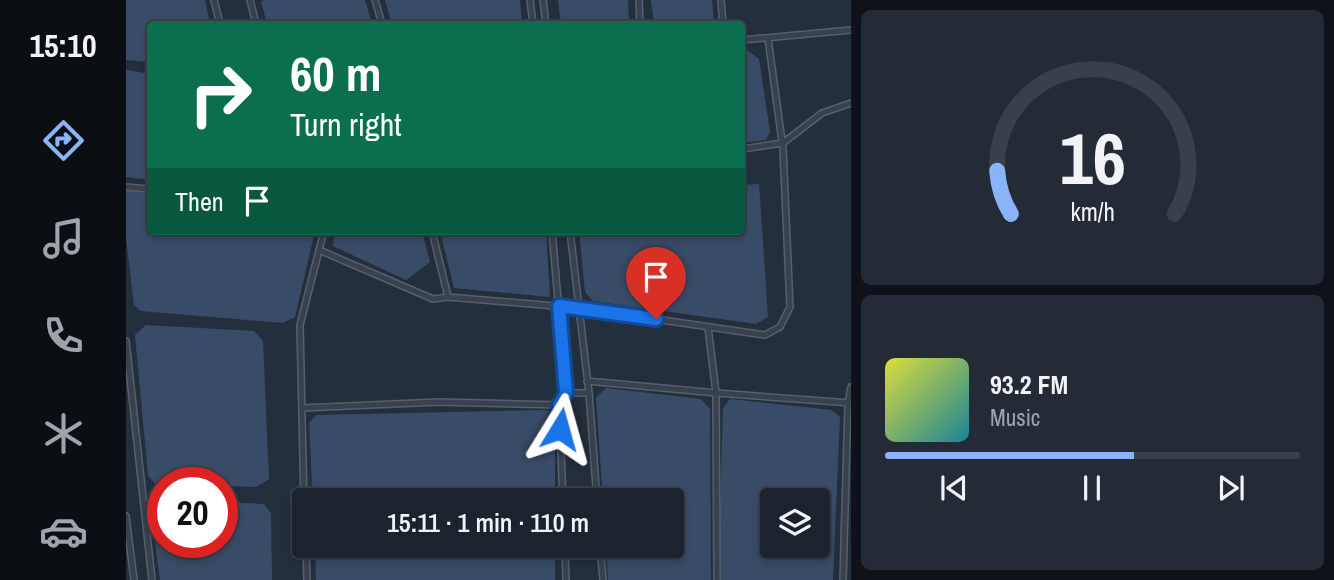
<!DOCTYPE html>
<meta charset="utf-8">
<style>
body{margin:0;font-family:"Archivo Narrow",sans-serif;background:#242b36;color:#f1f3f6;height:100vh;display:flex;flex-direction:column;font-size:26px;white-space:nowrap}
*{box-sizing:border-box;margin:0}
p{font-size:23px;color:#a0a4aa}
.icon{flex:none;width:38px;height:38px;fill:none;stroke:currentColor;stroke-width:2;stroke-linecap:round;stroke-linejoin:round}
.map{position:relative;flex:1;overflow:hidden}
.drawer{display:flex;flex-direction:column;gap:10px;padding:10px;background:#0f1319;width:483px}
.drawer>*{flex:none}
.guide{position:absolute;left:21px;top:21px;width:598px;height:214px;border-radius:7px;box-shadow:0 4px 10px #0003,0 0 0 2px #39404a;background:#0b6e4f;color:#fff;overflow:hidden}
.fabs{position:absolute;left:634px;top:488px;display:grid;gap:14px}
.fabs a{display:grid;place-items:center;width:70px;height:70px;border-radius:7px;background:#1b232e;box-shadow:0 4px 10px #0003,0 0 0 2px #39404a;font-size:35px}
.speed{position:absolute;left:21px;top:467px;display:flex;gap:14px;font-size:35px;font-weight:700;text-align:center}
.speed>*{display:grid;place-content:center;width:91px;height:91px;border-radius:50%;background:#1b232e;box-shadow:0 4px 10px #0003,0 0 0 2px #39404a;line-height:1}
.speed .limit{border:10px solid #d22;background:#fff;color:#111}
.pin{position:absolute;display:grid;place-items:center;width:60px;height:60px;color:#fff;margin:-72px -30px;border-radius:50% 50% 50% 0;rotate:-45deg;box-shadow:0 0 7px #0007}
.pin .icon{rotate:45deg}
.me{position:absolute;width:77px;margin:-38px;rotate:8deg;stroke-linejoin:round;filter:drop-shadow(0 0 5px #0008)}
.turn{display:flex;align-items:center;gap:24px;height:147px;padding:0 28px;font-size:32px}
.turn .icon{width:91px;height:91px;stroke-width:2.5}
.turn b{display:block;font-size:49px;line-height:60px}
.then{display:flex;align-items:center;height:66px;padding:0 28px;background:#0003;gap:14px;font-size:26px}
.drawer .widget{flex:1;display:flex;flex-direction:column;justify-content:center;gap:10px;min-width:0;padding:0 24px;border-radius:10px;background:#242b36}
.drawer .dial{align-items:center;gap:0}
.dial svg{height:182px;overflow:visible;fill:none;stroke:#39404a;stroke-width:7;stroke-linecap:round;text-anchor:middle}
.dial text{fill:#f1f3f6;stroke:none}
.song{display:flex;align-items:center;gap:21px}
.cover{width:84px;height:84px;border-radius:10px;background:linear-gradient(135deg,hsl(60 70% 55%),hsl(190 70% 35%))}
.played{height:7px;border-radius:4px;background:linear-gradient(90deg,#8ab4f8 60%,#39404a 60%)}
.keys{display:flex;justify-content:space-around;direction:ltr}
.trip{position:absolute;left:166px;top:488px;width:392px;height:70px;border-radius:7px;background:#1b232e;box-shadow:0 4px 10px #0003,0 0 0 2px #39404a;font-weight:600;line-height:70px;text-align:center}
main{display:flex;flex:1;min-height:0}
.dock{display:flex;flex-direction:column;width:126px;justify-content:space-around;align-items:center;background:#0b0e12;color:#a0a4aa}
.dock .icon{width:49px;height:49px}
.dock .selected{color:#8ab4f8}
.dock b{font-size:32px;color:#f1f3f6}
.map>svg:first-child{display:block}
.water{fill:#394c67;fill-rule:evenodd}
.lines{fill:none;stroke-linecap:round;stroke-linejoin:round}
.lane-casing{stroke:#565f6c;stroke-width:8}
.lane{stroke:#38414e;stroke-width:5}
.route-casing{stroke:#114b97;stroke-width:18}
.route{stroke:#1a73e8;stroke-width:12}
</style>
<main>
<nav class="dock">
<b>15:10</b>
<svg class="icon selected" aria-label="directions" viewBox="0 0 24 24"><path d="M12 3l9 9-9 9-9-9zM9 14v-3h6M13 9l2 2-2 2"/></svg>
<svg class="icon" aria-label="music" viewBox="0 0 24 24"><path d="M9 18V5l10-2v13"/><circle cx="6" cy="18" r="3"/><circle cx="16" cy="16" r="3"/></svg>
<svg class="icon" aria-label="phone" viewBox="0 0 24 24"><path d="M5 4h4l2 5-3 2q2 4 5 5l2-3 5 2v4C11 20 4 13 5 4z"/></svg>
<svg class="icon" aria-label="climate" viewBox="0 0 24 24"><path d="M12 3v18M4 7l16 10M4 17L20 7"/></svg>
<svg class="icon" aria-label="car" viewBox="0 0 24 24"><path d="M5 17H2v-5l4-1 3-4h7l3 4 3 1v5h-3M9 17h6M6 11h13"/><circle cx="7" cy="17" r="2"/><circle cx="17" cy="17" r="2"/></svg>
</nav>
<div class="map">
<svg width="725" height="580" viewBox="0 0 725 580">
<rect width="100%" height="100%" fill="#242f3e"/>
<path class="water" d="M0,0h79l5,24h-60v38l-24,-2z
M140,0h99l7,24h-105l-6,-23z
M259,0h135l2,24h-130z
M432,0h70l1,24h-68z
M525,0h61l2,24h-60z
M622,51l11,8 11,73 -4,8 -24,3v-91z
M0,70l24,4v106l-24,-3z
M633,184l9,133 -12,7 -163,-23 -8,-9 -6,-61h163v-46z
M0,187l24,4v40h165l-20,86 -12,6 -142,-12 -7,-6 -8,-67z
M209,231h87l8,31 -24,18 -73,-34z
M314,231h106l4,66 -96,-9z
M20,325l108,6 9,10 6,138 -13,8 -34,-1v-3h-59v2l-8,-1 -7,-9 -13,-140z
M480,388l95,11 9,10 1,171h-103l-2,-34h66v-46h-69l-7,-102z
M604,399l102,11 8,7 -7,163h-115l5,-172zM646,500h45v46h-45z
M422,410l7,7v83h-242l-4,-77 7,-8z
M35,499h2v43h59v-40l42,2 7,9 1,67h-112l-10,-75z
M189,546h240v34h-239z"/>
<g class="lines">
<g class="lane-casing">
<path id="lane" d="M88,0l6,24
M124,0l6,24
M249,0l7,24
M404,0l3,24
M417,0l3,24
M513,0l1,24
M595,0l2,24
M616,40l109,-10
M616,149l41,-6 39,-30 29,-10
M0,187l24,2
M306,231l16,66 131,11 186,27 15,-8 10,-20 -7,-158 -15,-111
M426,231l14,162 -7,12 4,95
M444,231l19,162 8,107
M193,250l114,49 15,-2
M582,327l8,66 1,187
M0,341l26,239
M461,381l129,12 135,10
M440,393h23
M176,408l137,-6 120,3
M178,506l-4,-181 24,-94
M0,516l8,64
M180,546l1,34
M439,546l1,34
M474,546l3,34
M717,580l5,-177 3,-16"/>
</g>
<use href="#lane" class="lane"/>
</g>
<g class="lines">
<g class="route-casing">
<path id="route" d="M434,429l-1,-24 7,-12 -7,-87 97,13"/>
</g>
<use href="#route" class="route"/>
</g>
</svg>
<div class="fabs">
<a><svg class="icon" aria-label="layers" viewBox="0 0 24 24"><path d="M12 4l9 5-9 5-9-5zM3 14l9 5 9-5"/></svg></a>
</div>
<div class="speed"><div class="limit">20</div></div>
<div class="pin" style="left:530px;top:319px;background:#d93025"><svg class="icon" aria-label="arrive" viewBox="0 0 24 24"><path d="M6 21V4h12l-3 4 3 4H6"/></svg></div>
<svg class="me" style="left:434px;top:429px" viewBox="-20 -20 40 40"><path d="M0-17L14 15 0 8-14 15z" fill="#1a73e8" stroke="#fff" stroke-width="4"/></svg>
<div class="trip">15:11 · 1 min · 110 m</div>
<div class="guide">
<div class="turn"><svg class="icon" aria-label="right" viewBox="0 0 24 24"><path d="M7 20v-9h11M14 6l5 5-5 5"/></svg><div><b>60 m</b>Turn right</div></div>
<div class="then">Then<svg class="icon" aria-label="arrive" viewBox="0 0 24 24"><path d="M6 21V4h12l-3 4 3 4H6"/></svg></div>
</div>
</div>
<section class="drawer">
<div class="widget dial"><svg viewBox="0 0 100 80">
<path d="M14 69A42 42 0 1 1 86 69"/>
<path d="M14 69A42 42 0 0 1 8 50" stroke="#8ab4f8"/>
<text x="50" y="56" font-size="32" font-weight="700">16</text>
<text x="50" y="72" font-size="11">km/h</text>
</svg></div>
<div class="widget">
<div class="song"><i class="cover"></i><div><b>93.2 FM</b><p>Music</p></div></div>
<div class="played"></div>
<div class="keys"><svg class="icon" aria-label="previous" viewBox="0 0 24 24"><path d="M18 5L8 12l10 7zM5 5v14"/></svg><svg class="icon" aria-label="pause" viewBox="0 0 24 24"><path d="M8 5v14M16 5v14"/></svg><svg class="icon" aria-label="next" viewBox="0 0 24 24"><path d="M6 5l10 7-10 7zM19 5v14"/></svg></div>
</div>
</section>
</main>
